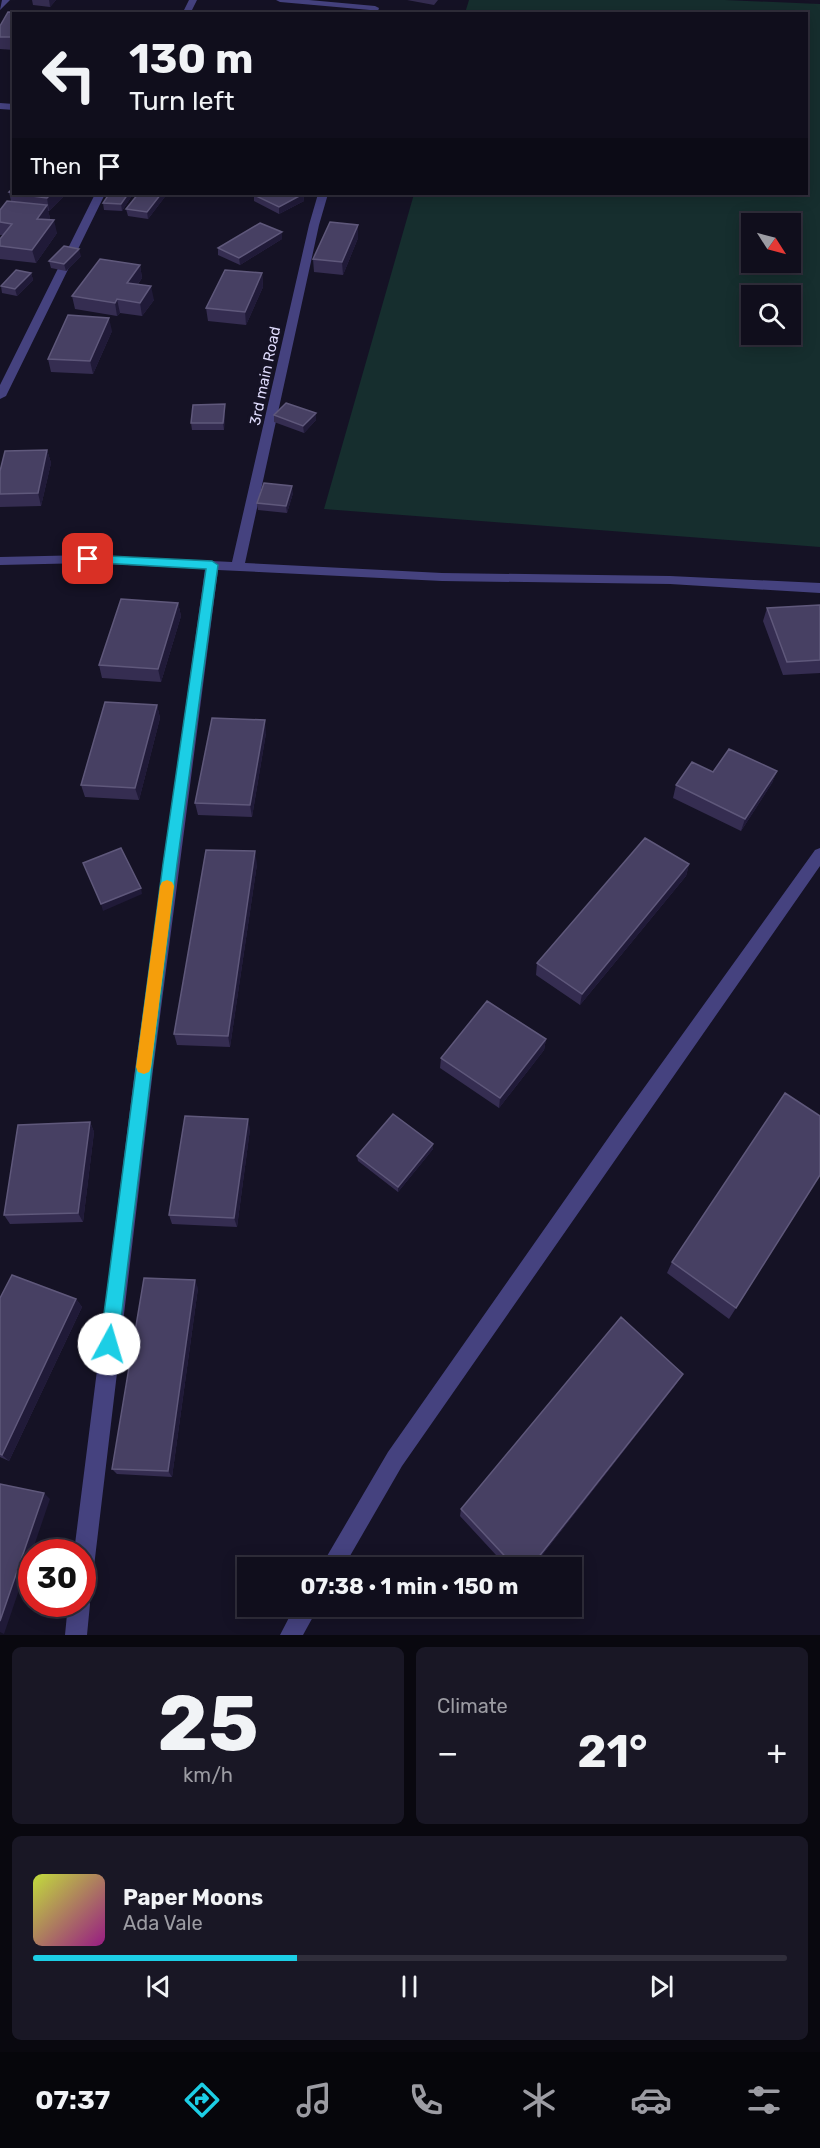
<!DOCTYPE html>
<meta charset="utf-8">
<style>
body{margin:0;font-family:Rubik,sans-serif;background:#191725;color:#f1f3f6;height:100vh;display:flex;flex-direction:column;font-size:22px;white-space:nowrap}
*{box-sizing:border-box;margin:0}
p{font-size:20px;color:#9c9ca3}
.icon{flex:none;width:33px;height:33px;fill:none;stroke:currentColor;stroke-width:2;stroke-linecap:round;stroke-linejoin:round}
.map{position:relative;height:1635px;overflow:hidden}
.drawer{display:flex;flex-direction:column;gap:12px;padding:12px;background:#09080f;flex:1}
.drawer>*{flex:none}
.guide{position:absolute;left:12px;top:12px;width:796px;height:183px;border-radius:0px;box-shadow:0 3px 15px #0003,0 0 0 2px #302e3b;background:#100e1c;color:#f1f3f6;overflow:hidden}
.needle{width:39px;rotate:126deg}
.buttons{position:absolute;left:741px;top:213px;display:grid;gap:12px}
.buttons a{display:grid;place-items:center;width:60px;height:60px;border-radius:0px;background:#100e1c;box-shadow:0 3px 15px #0003,0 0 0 2px #302e3b;font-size:30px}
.speed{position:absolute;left:18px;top:1539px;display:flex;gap:12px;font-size:30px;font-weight:700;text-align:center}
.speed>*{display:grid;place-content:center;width:78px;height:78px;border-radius:50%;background:#100e1c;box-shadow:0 3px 15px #0003,0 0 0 2px #302e3b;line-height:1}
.speed .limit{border:9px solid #d22;background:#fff;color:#111}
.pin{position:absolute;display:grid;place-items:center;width:51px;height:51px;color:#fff;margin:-26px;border-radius:12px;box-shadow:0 3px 9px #0006}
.me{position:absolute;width:66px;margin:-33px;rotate:6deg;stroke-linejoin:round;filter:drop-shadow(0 0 4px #0008)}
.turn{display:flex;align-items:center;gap:21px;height:126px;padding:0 18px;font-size:27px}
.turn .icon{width:78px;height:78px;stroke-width:2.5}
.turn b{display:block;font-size:42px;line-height:51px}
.then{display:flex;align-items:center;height:57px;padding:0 18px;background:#0003;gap:12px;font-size:22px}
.big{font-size:45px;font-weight:700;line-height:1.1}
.drawer .tile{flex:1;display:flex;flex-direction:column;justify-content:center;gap:9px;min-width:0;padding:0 21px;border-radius:9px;background:#191725}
.drawer .dial{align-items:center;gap:0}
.dial b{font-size:78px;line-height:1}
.song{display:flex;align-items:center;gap:18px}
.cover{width:72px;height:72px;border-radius:9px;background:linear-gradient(135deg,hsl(70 70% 55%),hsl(310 70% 35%))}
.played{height:6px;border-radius:3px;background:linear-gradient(90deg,#1ccee5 35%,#302e3b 35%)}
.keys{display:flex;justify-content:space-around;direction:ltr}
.heat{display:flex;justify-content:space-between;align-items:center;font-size:33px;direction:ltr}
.drawer .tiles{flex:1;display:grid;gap:12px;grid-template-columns:1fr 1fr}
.tile:last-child{grid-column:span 2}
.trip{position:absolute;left:237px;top:1557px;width:345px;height:60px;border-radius:0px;background:#100e1c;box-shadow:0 3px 15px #0003,0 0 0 2px #302e3b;font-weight:700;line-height:60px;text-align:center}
.menu{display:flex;height:96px;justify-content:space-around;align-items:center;background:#06060b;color:#9c9ca3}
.menu .icon{width:42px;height:42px}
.menu .current{color:#1ccee5}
.menu b{font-size:27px;color:#f1f3f6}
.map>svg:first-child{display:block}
.green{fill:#162e2e;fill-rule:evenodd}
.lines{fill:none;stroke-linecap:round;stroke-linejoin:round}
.minor{fill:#45427f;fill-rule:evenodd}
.wall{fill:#352d51}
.shaded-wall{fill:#201a38}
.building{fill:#474063;stroke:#5f587b;stroke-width:1.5}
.route{fill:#1ccee5;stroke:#128695;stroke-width:1.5}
.slow{fill:#f59e0b}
.labels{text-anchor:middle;stroke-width:6;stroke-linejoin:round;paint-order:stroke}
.far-street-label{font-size:15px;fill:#dedafb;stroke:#151225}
</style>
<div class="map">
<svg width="820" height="1635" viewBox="0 0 820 1635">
<rect width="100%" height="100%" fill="#151225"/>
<path class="green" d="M469,0h256l95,4v543l-496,-38 90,-315h393v-180l-342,-1zM752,224h38v38h-38zM752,296h38v38h-38z"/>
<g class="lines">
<path class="minor" d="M2,0h8l-10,10z
M189,0h8l-7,14h-8z
M276,0h33l66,6 4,2 -2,6h-8l1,-4 -90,-8z
M0,103l14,1v6l-14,-1z
M95,194h10l-99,202 -6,3v-14z
M318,194h10l-9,31 -74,338 197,10 228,3 150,7v10l-150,-9 -228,-3 -224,-11 -65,500 -60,505 -3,8 -8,3v-34h-8l61,-482 70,-501 -117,-6 -88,2v-8l88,-2 144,7 77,-337z
M820,848v18l-418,600 -59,102h-23l68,-116 230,-328 197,-274z
M82,1595l5,1 3,8 -3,31h-22l3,-31h14z
M295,1606h24l-16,29h-23z"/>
</g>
<path class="wall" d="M32,0h24l-6,7 -17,-2z
M407,0h31l-4,5z
M14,14v36l-14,-1v-23z
M9,192l5,2h52l-17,17h-1l2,7 -1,2 8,13 -21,30 -36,-4v-20l3,-4h-3v-25l11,-9z
M133,194l-11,17 -18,-1 -1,-7z
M138,194h29l-19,25 -20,-3 -2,-7z
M303,194l1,7 -25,13 -25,-13v-6z
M358,238l-15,37 -29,-3 -1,-13z
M282,239l-42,26 -22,-10v-7z
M81,256l-15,15 -15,-3 -2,-7z
M140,265l2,13 -4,6 16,16 -12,16 -22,-3 -3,3 -42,-7 -3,-13z
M31,273l2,7 -16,16 -15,-3 -1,-7z
M262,273l1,14 -17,38 -38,-4 -2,-13z
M112,331l-19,43 -42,-2 -3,-13z
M225,404v7l-1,19h-32l-1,-7z
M274,415l42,5 -12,13 -30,-11z
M47,450l4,13 -10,43 -41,1v-36z
M293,493l-6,20 -29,-3 -1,-7z
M178,603l3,13 -20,66 -59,-4 -3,-13z
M820,605v68l-37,2 -20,-54 4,-13z
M157,705l3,13 -21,82 -54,-3 -4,-12z
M266,733l-14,84 -54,-2 -3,-12z
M777,771l-5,12 -31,48 -68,-33 3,-13 37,-13z
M257,864l-27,183 -53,-2 -3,-11z
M689,864l-3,12 -106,129 -44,-30 1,-12z
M546,1039l-2,11 -45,58 -59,-40 1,-10z
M90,1122l4,10 -11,90 -73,2 -6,-9z
M250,1129l-13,98 -65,-3 -3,-9z
M433,1144v5l-35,43 -40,-31 -1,-5z
M820,1175l-91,144 -62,-46 5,-11z
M198,1288l-26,189 -55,-3 -5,-5z
M0,1298l76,1 6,8 -73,154 -9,-4z
M677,1383l-145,185h-24l-48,-52 1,-7z"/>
<path class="shaded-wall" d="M49,0h7l-6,7z
M51,194h15l-17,17 -2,-13z
M128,194h5l-11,17 -1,-7z
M161,194h6l-19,25 -1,-7z
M303,194l1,7 -25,13v-7z
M47,205l3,13 -10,14 -3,-13z
M54,220l3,13 -21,30 -4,-13z
M358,225v13l-15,37 -1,-13z
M282,232v7l-42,26 -1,-7z
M79,249l2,7 -15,15 -2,-7z
M140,265l2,13 -13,18 -2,-13z
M31,273l2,7 -16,16 -2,-7z
M262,273l1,14 -17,38 -1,-13z
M151,286l3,14 -12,16 -2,-13z
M117,299l3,14 -3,3 -2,-13z
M109,318l3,13 -19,43 -3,-13z
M225,404v7l-1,19 -1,-7z
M316,413v7l-12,13 -1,-7z
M47,450l4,13 -10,43 -3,-13z
M292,486l1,7 -6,20 -1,-7z
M178,603l3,13 -20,66 -3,-13z
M157,705l3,13 -21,82 -4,-12z
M265,720l1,13 -14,84 -2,-12z
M777,771l-5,12 -31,48 4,-12z
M255,851l2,13 -27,183 -2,-11z
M689,864l-3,12 -106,129 2,-11z
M141,888l1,6 -39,17 -2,-7z
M546,1039l-2,11 -45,58 1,-10z
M248,1119l2,10 -13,98 -3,-9z
M90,1122l4,10 -11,90 -5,-9z
M433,1144v5l-35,43v-5z
M195,1280l3,8 -26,189 -4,-6z
M76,1299l6,8 -73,154 -7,-6z
M683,1374l-6,9 -145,185h-2z
M44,1493l6,6 -46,135 -4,-2v-11z"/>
<path class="building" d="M8,12l34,1 -28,1v23h-14v-11z
M14,187v6l-5,-1z
M17,194h34l-4,4z
M109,194h19l-7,10 -18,-1z
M138,194h23l-14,18 -21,-3z
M256,194h47l-24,13 -25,-12z
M7,201l40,4 -10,14 17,1 -22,30 -32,-4v-7l12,-15 -12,-2v-12z
M330,222l28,3 -16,37 -29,-3z
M260,223l22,9 -43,26 -21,-10z
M64,246l15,3 -15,15 -15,-3z
M100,259l40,6 -13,18 24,3 -11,17 -23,-4 -2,4 -43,-7z
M16,270l15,3 -16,16 -14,-3z
M225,270l37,3 -17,39 -39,-4z
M68,315l41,3 -19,43 -42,-2z
M286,403l30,10 -13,13 -29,-11z
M225,404l-2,19h-32l2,-18z
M47,450l-9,43 -38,1v-23l5,-20z
M264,483l28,3 -6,20 -29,-3z
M121,599l57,4 -20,66 -59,-4z
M820,605v55l-33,2 -20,-54z
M105,702l52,3 -22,83 -54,-3z
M212,718l53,2 -15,85 -55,-2z
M729,749l48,22 -32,48 -69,-34 16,-23 21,10z
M645,838l44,26 -107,130 -45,-31z
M121,848l20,40 -40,16 -18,-41z
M206,850l49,1 -27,185 -54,-2z
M487,1001l59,38 -46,59 -59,-40z
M785,1093l35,23v59l-84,133 -64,-46z
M393,1114l40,30 -35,43 -41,-31z
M185,1116l63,3 -14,99 -65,-3z
M90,1122l-12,91 -74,2 14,-90z
M12,1275l64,24 -74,156 -2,-1v-156z
M144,1278l51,2 -27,191 -56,-2z
M621,1317l62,57 -153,194h-14l-55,-59z
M0,1484l44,9 -44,128z"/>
<path class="route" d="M88,555l124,6 6,4 -41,299 -59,480 -3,7 -6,2 -6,-2 -3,-7 63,-480 43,-295 -122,-7v-6z"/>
<path class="slow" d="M167,880l5,2 2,4 -23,181 -2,5 -5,2 -6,-2 -2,-5 24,-181 2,-4z"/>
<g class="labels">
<g class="far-street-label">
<text transform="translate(265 376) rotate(-78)" y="5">3rd main Road</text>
</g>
</g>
</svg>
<div class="buttons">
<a><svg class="needle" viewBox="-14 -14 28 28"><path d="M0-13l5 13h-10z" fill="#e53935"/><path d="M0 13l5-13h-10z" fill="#9c9ca3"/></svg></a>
<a><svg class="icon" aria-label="search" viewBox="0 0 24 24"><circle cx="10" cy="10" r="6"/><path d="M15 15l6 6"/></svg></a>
</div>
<div class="speed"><div class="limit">30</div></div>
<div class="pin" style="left:88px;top:559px;background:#d93025"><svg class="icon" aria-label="arrive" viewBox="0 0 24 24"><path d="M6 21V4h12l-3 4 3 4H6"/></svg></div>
<svg class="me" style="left:109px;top:1344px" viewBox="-20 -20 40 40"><circle r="19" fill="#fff"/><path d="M0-13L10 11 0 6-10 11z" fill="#1ccee5"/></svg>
<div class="trip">07:38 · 1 min · 150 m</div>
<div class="guide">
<div class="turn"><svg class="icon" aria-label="left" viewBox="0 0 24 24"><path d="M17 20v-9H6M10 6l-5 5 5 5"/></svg><div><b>130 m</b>Turn left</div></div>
<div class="then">Then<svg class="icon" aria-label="arrive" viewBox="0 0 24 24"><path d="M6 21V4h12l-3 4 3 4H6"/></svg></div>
</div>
</div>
<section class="drawer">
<div class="tiles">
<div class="tile dial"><b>25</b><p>km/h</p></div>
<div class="tile"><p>Climate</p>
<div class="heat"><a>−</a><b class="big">21°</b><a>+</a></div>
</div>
<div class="tile">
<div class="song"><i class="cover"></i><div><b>Paper Moons</b><p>Ada Vale</p></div></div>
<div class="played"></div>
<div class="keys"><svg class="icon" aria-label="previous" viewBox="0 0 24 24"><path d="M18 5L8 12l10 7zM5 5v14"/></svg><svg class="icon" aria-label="pause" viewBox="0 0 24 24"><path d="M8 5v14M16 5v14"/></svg><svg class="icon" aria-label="next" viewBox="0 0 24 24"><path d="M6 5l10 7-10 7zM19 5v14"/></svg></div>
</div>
</div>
</section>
<nav class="menu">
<b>07:37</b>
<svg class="icon current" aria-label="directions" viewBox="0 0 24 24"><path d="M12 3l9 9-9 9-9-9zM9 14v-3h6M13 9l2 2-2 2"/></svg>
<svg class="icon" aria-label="music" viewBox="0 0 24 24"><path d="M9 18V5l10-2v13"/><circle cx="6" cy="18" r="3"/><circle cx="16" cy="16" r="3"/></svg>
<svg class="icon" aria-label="phone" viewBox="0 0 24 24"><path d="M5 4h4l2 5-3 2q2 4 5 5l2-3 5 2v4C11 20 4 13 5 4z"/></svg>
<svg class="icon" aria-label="climate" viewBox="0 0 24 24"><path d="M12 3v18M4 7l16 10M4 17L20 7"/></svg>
<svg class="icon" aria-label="car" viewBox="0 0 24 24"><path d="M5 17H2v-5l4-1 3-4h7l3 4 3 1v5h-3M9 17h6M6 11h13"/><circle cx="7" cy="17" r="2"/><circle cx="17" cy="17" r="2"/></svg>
<svg class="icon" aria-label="filters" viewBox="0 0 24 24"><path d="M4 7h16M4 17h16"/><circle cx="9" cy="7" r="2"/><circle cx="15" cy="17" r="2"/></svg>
</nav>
